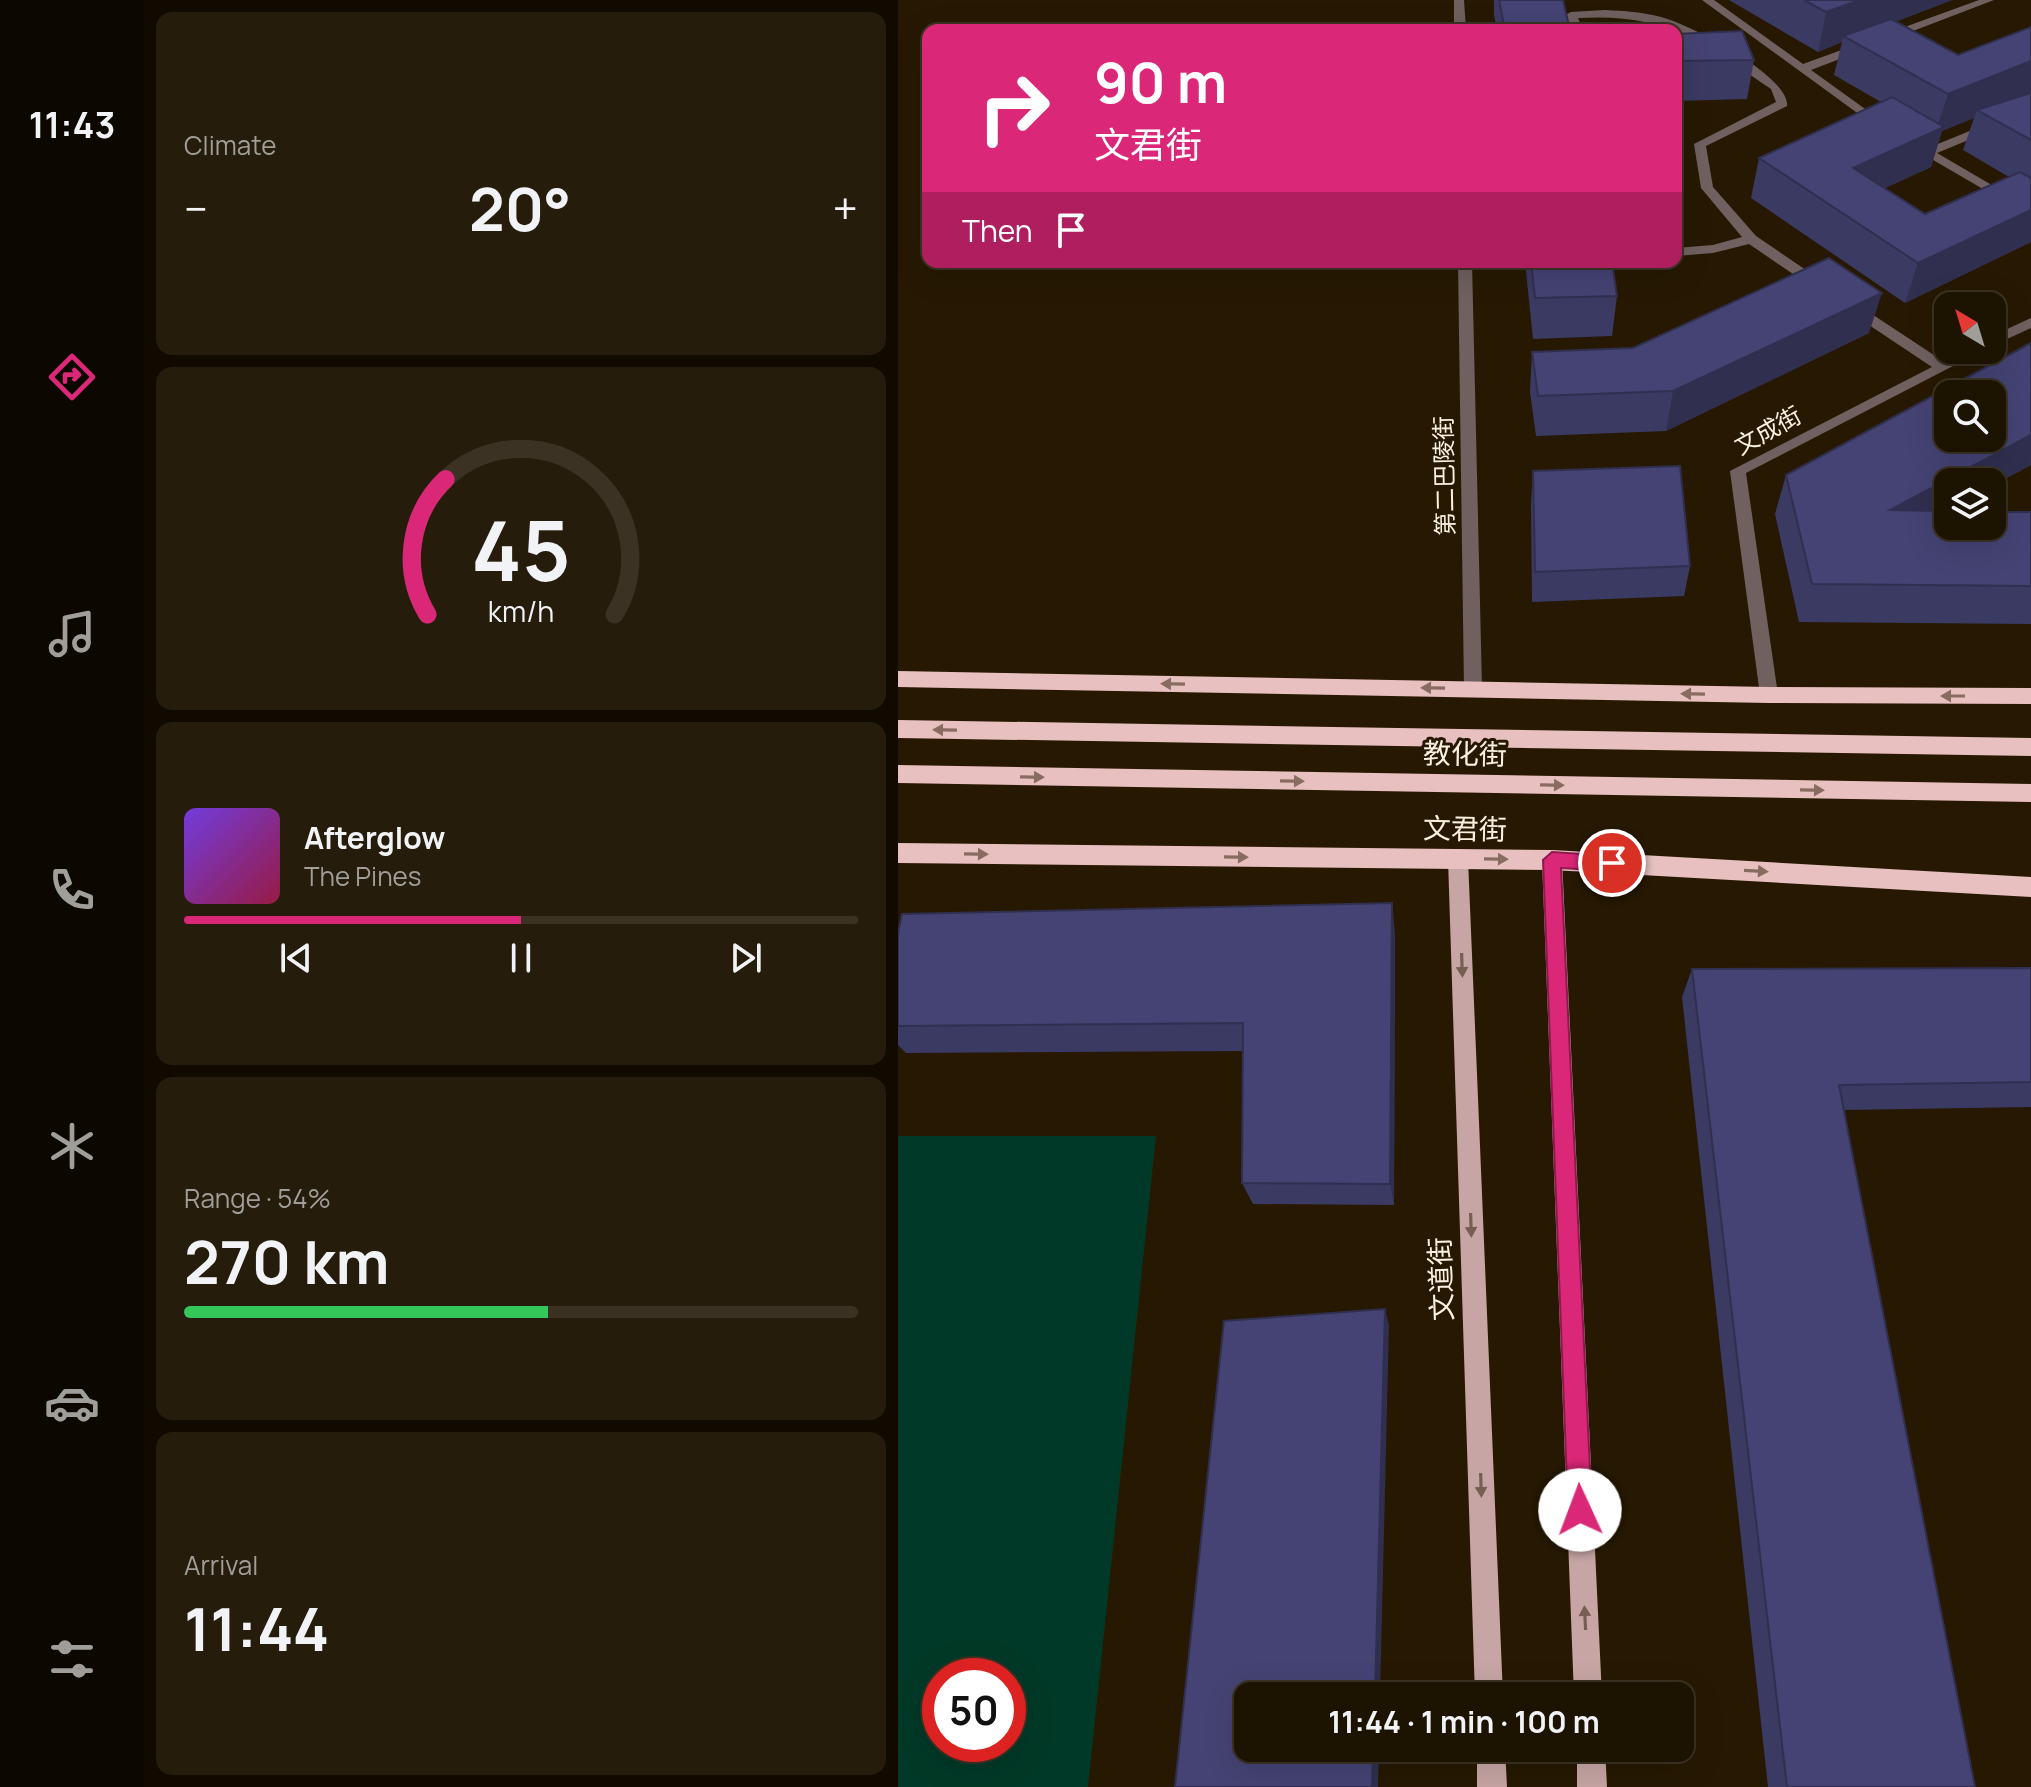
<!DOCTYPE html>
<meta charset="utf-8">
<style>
body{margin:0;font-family:Manrope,"Noto Sans SC",sans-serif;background:#251c0b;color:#f1f3f6;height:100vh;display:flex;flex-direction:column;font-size:30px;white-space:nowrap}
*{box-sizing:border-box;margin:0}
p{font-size:26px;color:#a09e99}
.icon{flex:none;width:44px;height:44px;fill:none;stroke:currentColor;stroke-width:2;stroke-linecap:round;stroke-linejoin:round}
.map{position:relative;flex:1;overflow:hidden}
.drawer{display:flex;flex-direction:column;gap:12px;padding:12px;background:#100a01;width:754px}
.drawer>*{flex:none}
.top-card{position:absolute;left:24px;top:24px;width:760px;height:244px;border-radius:16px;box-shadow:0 8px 32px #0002,0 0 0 2px #3b3223;background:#db2777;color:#fff;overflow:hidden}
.needle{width:52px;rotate:322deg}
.controls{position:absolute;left:1036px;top:292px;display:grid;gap:16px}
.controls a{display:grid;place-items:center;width:72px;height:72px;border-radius:16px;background:#1d1301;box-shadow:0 8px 32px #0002,0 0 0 2px #3b3223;font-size:40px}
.speed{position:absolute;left:24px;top:1658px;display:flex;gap:16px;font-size:40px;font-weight:700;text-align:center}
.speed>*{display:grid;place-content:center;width:104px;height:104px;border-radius:50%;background:#1d1301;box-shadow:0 8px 32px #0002,0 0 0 2px #3b3223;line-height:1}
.speed .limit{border:12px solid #d22;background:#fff;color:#111}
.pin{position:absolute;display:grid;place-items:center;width:68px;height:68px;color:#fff;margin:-34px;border:4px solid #fff;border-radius:50%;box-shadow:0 2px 8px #0007}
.me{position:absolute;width:88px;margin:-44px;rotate:358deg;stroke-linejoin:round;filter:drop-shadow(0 0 6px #0008)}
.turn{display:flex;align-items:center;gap:28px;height:168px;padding:0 40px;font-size:36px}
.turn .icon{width:104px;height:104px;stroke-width:2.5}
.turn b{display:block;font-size:56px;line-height:68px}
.then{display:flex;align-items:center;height:76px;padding:0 40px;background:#0003;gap:16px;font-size:30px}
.big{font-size:60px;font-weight:700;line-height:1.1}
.drawer .widget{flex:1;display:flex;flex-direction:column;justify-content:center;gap:12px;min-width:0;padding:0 28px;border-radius:16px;background:#251c0b}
.drawer .dial{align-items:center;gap:0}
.dial svg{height:208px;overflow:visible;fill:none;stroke:#3b3223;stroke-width:7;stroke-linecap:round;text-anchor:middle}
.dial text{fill:#f1f3f6;stroke:none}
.song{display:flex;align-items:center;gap:24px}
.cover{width:96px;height:96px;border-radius:12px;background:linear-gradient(135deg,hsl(260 70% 55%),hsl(340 70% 35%))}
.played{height:8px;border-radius:4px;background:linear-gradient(90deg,#db2777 50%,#3b3223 50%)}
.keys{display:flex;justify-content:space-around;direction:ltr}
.heat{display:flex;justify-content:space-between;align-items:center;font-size:44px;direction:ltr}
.charge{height:12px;border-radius:6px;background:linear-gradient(90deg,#34c759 54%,#3b3223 0)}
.trip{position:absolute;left:336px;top:1682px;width:460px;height:80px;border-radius:16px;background:#1d1301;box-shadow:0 8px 32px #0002,0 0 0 2px #3b3223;font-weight:700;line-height:80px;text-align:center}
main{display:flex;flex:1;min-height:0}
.tabs{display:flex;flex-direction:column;width:144px;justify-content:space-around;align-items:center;background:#0c0800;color:#a09e99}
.tabs .icon{width:56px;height:56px}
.tabs .active{color:#db2777}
.tabs b{font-size:36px;color:#f1f3f6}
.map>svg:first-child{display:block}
.green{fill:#003927;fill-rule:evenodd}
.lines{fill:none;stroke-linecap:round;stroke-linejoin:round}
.minor{fill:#706060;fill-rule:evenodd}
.major{fill:#c6a5a4;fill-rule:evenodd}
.highway{fill:#e8c0c0;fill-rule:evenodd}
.wall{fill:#3a3a63;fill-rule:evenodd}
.shaded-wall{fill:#302f50}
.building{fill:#444373;stroke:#302f50;stroke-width:2;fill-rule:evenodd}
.oneway{fill:#886c60}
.oneway2{fill:#765f52}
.route{fill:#db2777;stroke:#8e194d;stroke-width:2}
.labels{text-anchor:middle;stroke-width:6;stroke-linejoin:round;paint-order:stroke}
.far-street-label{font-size:24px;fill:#f9f0e0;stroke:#271901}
.street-label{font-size:28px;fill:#f9f0e0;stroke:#271901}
</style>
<main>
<nav class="tabs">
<b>11:43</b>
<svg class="icon active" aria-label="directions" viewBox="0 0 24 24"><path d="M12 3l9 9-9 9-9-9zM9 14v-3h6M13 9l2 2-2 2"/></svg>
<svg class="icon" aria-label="music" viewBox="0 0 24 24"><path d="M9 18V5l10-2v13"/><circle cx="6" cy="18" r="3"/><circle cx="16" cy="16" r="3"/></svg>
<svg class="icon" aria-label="phone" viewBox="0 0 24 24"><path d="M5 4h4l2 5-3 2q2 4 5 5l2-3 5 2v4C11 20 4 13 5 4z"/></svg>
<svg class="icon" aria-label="climate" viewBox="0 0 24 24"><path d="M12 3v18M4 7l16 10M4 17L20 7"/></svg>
<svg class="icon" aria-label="car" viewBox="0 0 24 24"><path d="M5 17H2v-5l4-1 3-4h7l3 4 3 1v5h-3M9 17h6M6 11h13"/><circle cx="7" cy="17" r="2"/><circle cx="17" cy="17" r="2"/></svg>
<svg class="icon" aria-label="filters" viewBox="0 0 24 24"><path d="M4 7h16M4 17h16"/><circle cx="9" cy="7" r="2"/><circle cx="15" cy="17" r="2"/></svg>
</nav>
<section class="drawer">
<div class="widget"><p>Climate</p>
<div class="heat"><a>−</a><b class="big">20°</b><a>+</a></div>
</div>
<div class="widget dial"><svg viewBox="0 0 100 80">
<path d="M14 69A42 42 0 1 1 86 69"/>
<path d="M14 69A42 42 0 0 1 21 17" stroke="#db2777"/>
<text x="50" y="56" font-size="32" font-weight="700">45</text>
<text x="50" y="72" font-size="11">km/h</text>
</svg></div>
<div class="widget">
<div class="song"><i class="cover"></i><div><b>Afterglow</b><p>The Pines</p></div></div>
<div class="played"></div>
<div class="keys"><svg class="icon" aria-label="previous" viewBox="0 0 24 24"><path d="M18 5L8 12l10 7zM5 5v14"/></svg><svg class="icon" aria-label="pause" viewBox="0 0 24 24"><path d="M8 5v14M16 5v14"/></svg><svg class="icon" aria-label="next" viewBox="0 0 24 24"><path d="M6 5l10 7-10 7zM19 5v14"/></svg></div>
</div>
<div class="widget"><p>Range · 54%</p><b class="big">270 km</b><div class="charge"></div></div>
<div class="widget"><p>Arrival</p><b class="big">11:44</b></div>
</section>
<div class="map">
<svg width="1133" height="1787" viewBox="0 0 1133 1787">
<rect width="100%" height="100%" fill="#271901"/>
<path class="green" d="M0,1136h258l-68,651h-190zM42,1676h68v68h-68z"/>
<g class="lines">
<path class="minor" d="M556,0h10l2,30h-12z
M804,0h12l89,64 176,-64h15l-183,70 75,54 2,3 -6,4z
M707,10c19,1 37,2 56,7 28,7 129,59 126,89l-81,40 7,41 43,49 69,47v6h-10l-66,-45 -36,9 -37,3v-8l37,-3 29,-8 -41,-49 -7,-44 82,-42 -5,-13c-70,-48 -105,-76 -193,-71l5,12h-12l-6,-15 6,-3z
M1133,106v8l-94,39 94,55v9l-127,-74 6,-4 18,9z
M560,262h14l10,426 -9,7 -9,-7z
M947,303h10l88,58 23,-11h18l-238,123 32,222 -9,7 -9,-7 -30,-224 202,-104 -87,-58z
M1133,318v10l-39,18v-10z"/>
<path class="major" d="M560,851l7,2 3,6 35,837h-28l-27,-837 3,-6z
M654,852l7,2 3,6 40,836h-28l-32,-836 3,-6z
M579,1748h28l2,39h-30z
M679,1748h28l2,39h-30z"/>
<path class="highway" d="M0,671l871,16 262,1v16l-262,-1 -871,-16z
M0,720l1133,18v18l-1133,-18z
M0,765l1133,19v18l-1133,-19z
M0,843l654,7 479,27v20l-479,-27 -654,-7z"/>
</g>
<path class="wall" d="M596,0h69l7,30h-73l-3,-15z
M831,0h223l-57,22 63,33 73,-28v215l-126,61 -154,-105 8,-40 122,-56 -47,-27 8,-33 -24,10zM1076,118l-11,32 46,27 -84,37 -40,-26 46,-21 11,-36z
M778,34l78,26 -7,39 -71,2z
M778,172l6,27 -6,38z
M627,262h87l5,34 -5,40 -79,3z
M971,333l-203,98 -130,5 -6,-44 2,-40 101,-4z
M1133,343v122l-39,21v-4h-44v28l-3,1 86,1v112l-232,-2 -24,-108 11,-39z
M635,471l157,95 -6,30 -152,6 -1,-99z
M0,933h497l-1,272 -141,-1 -11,-21 1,-132 -337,2 -8,-8z
M1133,968v139l-187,3 131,677h-207l-86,-790 10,-28z"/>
<path class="shaded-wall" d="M962,0h92l-102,39 -7,-3 -1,6 -24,10 8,-40z
M1133,61v33l-54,16 -3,8 -32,13 -11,36 -89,41 11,-40 83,-38 12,-36z
M1133,210v32l-126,61 13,-40z
M984,293l-13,40 -203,98 7,-40z
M1133,435v30l-39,21v-4h-44v28l-73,39 15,-39z
M494,903l3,30 -1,272 -4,-21z
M487,1309l4,16 -9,371h-5z
M475,1748h6l-1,39h-6z"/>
<path class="building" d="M601,0h64l7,30h-65z
M906,0h56l-34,12z
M993,19l67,36 73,-28v34l-83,33 -105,-58z
M844,31l12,29 -78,1v-27z
M1133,93v47l-54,-30z
M994,97l52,30 -91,41 72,46 95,-42 11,6v32l-113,53 -159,-105z
M778,172l6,27h-6z
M931,258l53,35 -209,98 -135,5 -6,-44 101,-4z
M633,262h81l5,34 -82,2z
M1133,343v92l-141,75 58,1v15h44v-14h39v74l-219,-2 -26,-109zM1050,394h44v44h-44z
M782,466l10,100 -155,6 -2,-101z
M494,903l-2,281 -148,-1 1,-160 -345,3v-93l4,-19z
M1133,968v114l-192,3 136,702h-188l-95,-818z
M487,1309l-10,387h-127v52h125l-1,39h-197l49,-466z"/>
<defs><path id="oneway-solid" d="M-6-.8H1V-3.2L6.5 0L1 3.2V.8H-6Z" transform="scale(2)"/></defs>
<g class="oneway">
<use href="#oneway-solid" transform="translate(275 684) rotate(-179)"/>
<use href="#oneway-solid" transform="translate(535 688) rotate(-179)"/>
<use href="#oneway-solid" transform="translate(795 694) rotate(-179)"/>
<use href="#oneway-solid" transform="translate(1055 696) rotate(-180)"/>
<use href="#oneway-solid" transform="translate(47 730) rotate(-179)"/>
<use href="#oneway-solid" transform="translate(134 777) rotate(1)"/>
<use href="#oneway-solid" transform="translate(394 781) rotate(1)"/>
<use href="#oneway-solid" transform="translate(654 785) rotate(1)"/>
<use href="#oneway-solid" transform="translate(914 790) rotate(1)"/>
<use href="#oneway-solid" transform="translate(78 854) rotate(1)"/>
<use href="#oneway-solid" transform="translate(338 857) rotate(1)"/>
<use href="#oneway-solid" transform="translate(598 859) rotate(1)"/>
<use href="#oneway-solid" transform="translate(858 871) rotate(3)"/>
</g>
<g class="oneway2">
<use href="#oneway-solid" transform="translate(564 965) rotate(88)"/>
<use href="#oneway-solid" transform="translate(573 1225) rotate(88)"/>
<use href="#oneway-solid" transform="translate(583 1485) rotate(88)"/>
<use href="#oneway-solid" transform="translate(687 1618) rotate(-93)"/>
</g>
<path class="route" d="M654,852l60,4 9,7 -9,8 -51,-3 31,642 -3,9 -9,3 -8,-3 -4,-9 -25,-650z"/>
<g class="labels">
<g class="far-street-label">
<text transform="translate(870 431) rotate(-29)" y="8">文成街</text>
<text transform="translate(547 476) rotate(-91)" y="8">第二巴陵街</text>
</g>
<g class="street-label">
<text transform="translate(567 754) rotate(1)" y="10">教化街</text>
<text transform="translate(567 829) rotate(1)" y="10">文君街</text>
<text transform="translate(543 1279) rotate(-92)" y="10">文道街</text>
</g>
</g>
</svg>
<div class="controls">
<a><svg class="needle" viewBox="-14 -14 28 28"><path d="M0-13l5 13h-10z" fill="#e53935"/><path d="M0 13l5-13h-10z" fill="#a09e99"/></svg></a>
<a><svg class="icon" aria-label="search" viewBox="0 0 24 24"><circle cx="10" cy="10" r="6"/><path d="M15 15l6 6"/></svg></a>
<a><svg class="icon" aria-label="layers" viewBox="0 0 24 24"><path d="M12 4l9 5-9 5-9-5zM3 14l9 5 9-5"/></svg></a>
</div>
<div class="speed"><div class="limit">50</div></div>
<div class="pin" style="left:714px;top:863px;background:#d93025"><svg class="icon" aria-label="arrive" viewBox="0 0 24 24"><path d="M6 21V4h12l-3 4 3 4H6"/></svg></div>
<svg class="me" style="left:682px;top:1510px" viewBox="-20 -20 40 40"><circle r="19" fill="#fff"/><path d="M0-13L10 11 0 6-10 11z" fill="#db2777"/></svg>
<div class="trip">11:44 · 1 min · 100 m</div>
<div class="top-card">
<div class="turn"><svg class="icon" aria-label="right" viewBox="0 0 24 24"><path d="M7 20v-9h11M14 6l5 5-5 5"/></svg><div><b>90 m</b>文君街</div></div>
<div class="then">Then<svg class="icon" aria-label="arrive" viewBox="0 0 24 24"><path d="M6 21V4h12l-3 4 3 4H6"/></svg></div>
</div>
</div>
</main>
